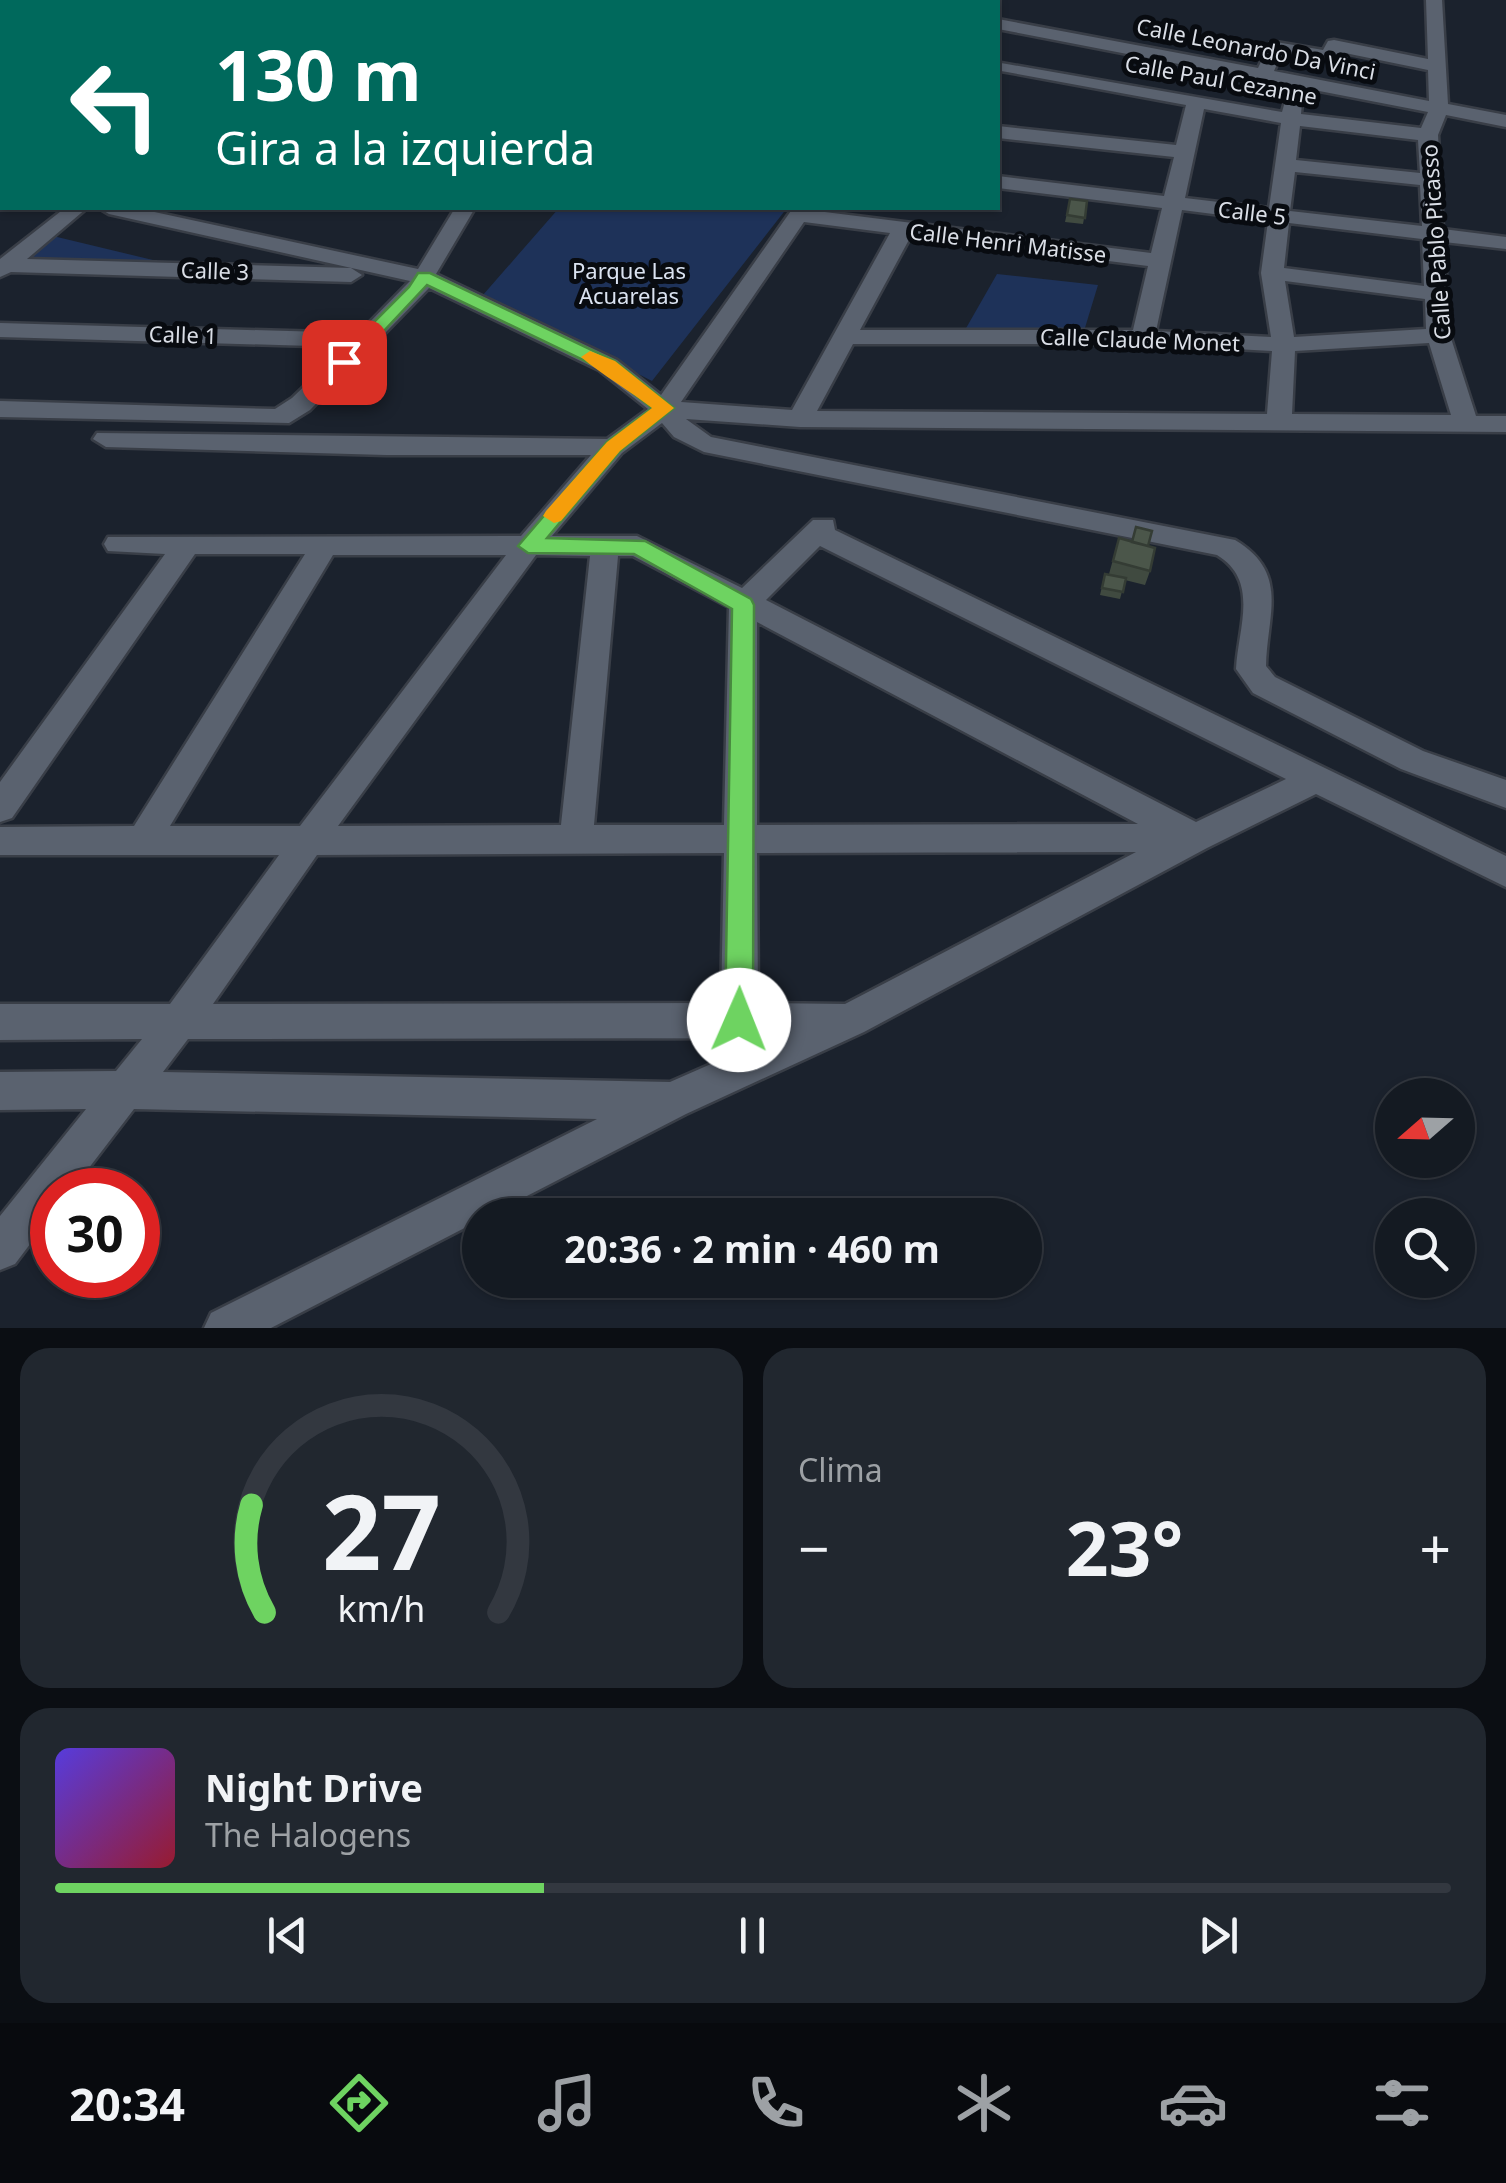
<!DOCTYPE html>
<html lang="es">
<meta charset="utf-8">
<style>
body{margin:0;font-family:"Noto Sans",sans-serif;background:#21272f;color:#f1f3f6;height:100vh;display:flex;flex-direction:column;font-size:38px;white-space:nowrap}
*{box-sizing:border-box;margin:0}
p{font-size:32px;color:#9da1a5}
.icon{flex:none;width:55px;height:55px;fill:none;stroke:currentColor;stroke-width:2;stroke-linecap:round;stroke-linejoin:round}
.map{position:relative;height:1328px;overflow:hidden}
.drawer{display:flex;flex-direction:column;gap:20px;padding:20px;background:#0b0e13;flex:1}
.drawer>*{flex:none}
.banner{position:absolute;left:0px;top:0px;width:1000px;height:210px;box-shadow:0 2px 8px #0004,0 0 0 2px #333840;background:#00695c;color:#fff;overflow:hidden}
.needle{width:65px;rotate:250deg}
.controls{position:absolute;left:1375px;top:1078px;display:grid;gap:20px}
.controls a{display:grid;place-items:center;width:100px;height:100px;border-radius:50%;background:#141a22;box-shadow:0 2px 8px #0004,0 0 0 2px #333840;font-size:50px}
.speed{position:absolute;left:30px;top:1168px;display:flex;gap:20px;font-size:50px;font-weight:700;text-align:center}
.speed>*{display:grid;place-content:center;width:130px;height:130px;border-radius:50%;background:#141a22;box-shadow:0 2px 8px #0004,0 0 0 2px #333840;line-height:1}
.speed .limit{border:15px solid #d22;background:#fff;color:#111}
.pin{position:absolute;display:grid;place-items:center;width:85px;height:85px;color:#fff;margin:-42px;border-radius:20px;box-shadow:0 5px 15px #0006}
.me{position:absolute;width:110px;margin:-55px;rotate:1deg;stroke-linejoin:round;filter:drop-shadow(0 0 8px #0008)}
.turn{display:flex;align-items:center;gap:35px;height:210px;padding:0 50px;font-size:45px}
.turn .icon{width:130px;height:130px;stroke-width:2.5}
.turn b{display:block;font-size:70px;line-height:85px}
.big{font-size:75px;font-weight:700;line-height:1.1}
.drawer .card{flex:1;display:flex;flex-direction:column;justify-content:center;gap:15px;min-width:0;padding:0 35px;border-radius:30px;background:#21272f}
.drawer .dial{align-items:center;gap:0}
.dial svg{height:260px;overflow:visible;fill:none;stroke:#333840;stroke-width:7;stroke-linecap:round;text-anchor:middle}
.dial text{fill:#f1f3f6;stroke:none}
.song{display:flex;align-items:center;gap:30px}
.cover{width:120px;height:120px;border-radius:15px;background:linear-gradient(135deg,hsl(250 70% 55%),hsl(350 70% 35%))}
.played{height:10px;border-radius:5px;background:linear-gradient(90deg,#6ed361 35%,#333840 35%)}
.keys{display:flex;justify-content:space-around;direction:ltr}
.heat{display:flex;justify-content:space-between;align-items:center;font-size:55px;direction:ltr}
.drawer .tiles{flex:1;display:grid;gap:20px;grid-template-columns:1fr 1fr}
.card:last-child{grid-column:span 2}
.trip{position:absolute;left:462px;top:1198px;width:580px;height:100px;border-radius:50px;background:#141a22;box-shadow:0 2px 8px #0004,0 0 0 2px #333840;font-weight:700;line-height:100px;text-align:center}
.tabs{display:flex;height:160px;justify-content:space-around;align-items:center;background:#080a0e;color:#9da1a5}
.tabs .icon{width:70px;height:70px}
.tabs .on{color:#6ed361}
.tabs b{font-size:45px;color:#f1f3f6}
.map>svg:first-child{display:block}
.green{fill:#1e3259}
.lines{fill:none;stroke-linecap:round;stroke-linejoin:round}
.minor-casing{stroke:#393e47;stroke-width:5}
.minor{fill:#5a626f;fill-rule:evenodd}
.wall{fill:#404a40}
.building{fill:#4b564a;stroke:#343c34;stroke-width:2.5}
.route{fill:#6ed361;stroke:#48893f;stroke-width:2.5}
.slow{fill:#f59e0b}
.labels{text-anchor:middle;stroke-width:10;stroke-linejoin:round;paint-order:stroke}
.far-street-label{font-size:22px;fill:#dadee6;stroke:#080b10}
.far-park-label{font-size:22px;fill:#dbe3f1;stroke:#080b10}
</style>
<div class="map">
<svg width="1506" height="1328" viewBox="0 0 1506 1328">
<rect width="100%" height="100%" fill="#1b222d"/>
<path class="green" d="M559,208h228l-135,173 -169,-86z
M53,236l104,25 1,3 -135,-4z
M997,274l101,11 -14,46 -119,-1z"/>
<g class="lines">
<g class="minor-casing">
<path id="minor" d="M415,0h16v2h-16z
M535,0h19l1,2h-19z
M1426,0h16l6,104 58,11v12l-60,-12 -8,20 5,94 63,8v12l-62,-7 6,93 26,81h30v16l-706,-5 -114,-8 25,18 524,103c55,33 32,74 31,126l9,11 148,74 83,29v28l-105,-39 -148,-76 -17,-24c2,-41 24,-88 -19,-114l-513,-103 -30,-15 -12,-14 -40,30 -70,83h85l105,52 71,-68h20l2,10 671,326v31l-190,-93 -109,54 -343,184 -178,82 -196,101h-10v5l-209,108h-67l7,-15 386,-194 -463,-10 -62,81h-20v25l-37,49 -15,6v-54l86,-107 -86,1v-38l116,-1 26,-32 -142,1v-36h170l109,-149h-279v-28l134,-1 171,-272h-110l-183,264 -12,4v-40l165,-228 -57,-3 -4,-7 4,-7 413,-1 70,-81h-205l-280,-8 -13,-8 4,-6 510,6 41,-30 -49,-39 -170,-82 -119,122 -21,13 -289,-6v-16l275,8 17,-11 53,-51 -345,-10v-14l359,10 51,-52 -301,-67 -10,-6h37l282,61 37,-61h20l-39,66 181,86 44,35 132,-187 358,45 11,-45 -164,-20v-12l166,20 10,-39 -176,-19v-12l178,19 10,-40 -179,-33 -6,-1v-8l281,49 4,-14 7,-2 9,6 -1,12 120,14 7,-16 -430,-83v-10l260,49 12,-25 6,-1 47,8 5,-9 6,-1 94,19zM1340,52l88,18 1,31 -155,-30 8,-18 48,8 6,-1zM1204,109l77,14 -12,85 -84,-10zM1300,126l118,14 2,33 -124,-13zM1295,172l125,13 2,41 -132,-15zM1182,210l86,11 -7,52 10,64 -115,-6zM804,222l86,11 -98,177 -111,-8zM1289,223l133,16 2,47 -140,-18zM911,236l237,30 -15,64h-273zM1285,281l140,18 1,30 -132,8zM1429,343l22,72 -159,-1 3,-63zM853,344h290l129,7 -5,63 -450,-3zM820,546l466,233 -90,43 -430,-222zM333,555h173l-206,271h-130zM536,555l54,1 -29,269 -223,1zM618,556h15l96,51 -5,218h-130zM757,622l381,202 -381,1zM1136,852l-291,152 -87,-1 -1,-150zM724,853l-3,150 -508,1 104,-149zM770,1038l-100,44 -507,-10 25,-33z
M2,98v13l-2,1v-13z
M0,178h2v12h-2z
M65,208h22l-60,51 324,9 11,7 -11,7 -340,-10 -11,5v-18z"/>
</g>
<use href="#minor" class="minor"/>
</g>
<path class="wall" d="M1070,199l17,2 -4,23 -18,-2z
M1119,538l29,8 2,25 -5,14 -20,-5 -5,19 -20,-4 5,-21h4z"/>
<path class="building" d="M1070,199l17,2 -2,17 -18,-3z
M1136,527l16,4 -4,15 -16,-4z
M1119,538l36,10 -5,23 -37,-10z
M1105,574l21,4 -3,14 -21,-4z"/>
<path class="route" d="M418,273h12l185,88 59,47 -54,43 -73,87 98,3 106,58 3,6 -1,415 -4,10 -10,4 -10,-4 -4,-10 7,-411 -98,-55 -106,-1 -10,-7 89,-104 45,-34 -50,-39 -175,-84 -76,81h-13v-8l71,-71z"/>
<path class="slow" d="M590,351l25,10 59,47 -54,43 -59,70 -7,2 -11,-7 3,-5 61,-69 45,-34c-22,-17 -51,-34 -71,-51z"/>
<g class="labels">
<g class="far-street-label">
<text transform="translate(1256 49) rotate(11)" y="8">Calle Leonardo Da Vinci</text>
<text transform="translate(1221 80) rotate(10)" y="8">Calle Paul Cezanne</text>
<text transform="translate(1252 213) rotate(7)" y="8">Calle 5</text>
<text transform="translate(1436 242) rotate(-94)" y="8">Calle Pablo Picasso</text>
<text transform="translate(1008 243) rotate(7)" y="8">Calle Henri Matisse</text>
<text transform="translate(215 271) rotate(2)" y="8">Calle 3</text>
<text transform="translate(183 335) rotate(2)" y="8">Calle 1</text>
<text transform="translate(1140 340) rotate(2)" y="8">Calle Claude Monet</text>
</g>
<g class="far-park-label">
<text x="629" y="279">Parque Las<tspan x="629" dy="25">Acuarelas</tspan></text>
</g>
</g>
</svg>
<div class="controls">
<a><svg class="needle" viewBox="-14 -14 28 28"><path d="M0-13l5 13h-10z" fill="#e53935"/><path d="M0 13l5-13h-10z" fill="#9da1a5"/></svg></a>
<a><svg class="icon" aria-label="search" viewBox="0 0 24 24"><circle cx="10" cy="10" r="6"/><path d="M15 15l6 6"/></svg></a>
</div>
<div class="speed"><div class="limit">30</div></div>
<div class="pin" style="left:344px;top:362px;background:#d93025"><svg class="icon" aria-label="arrive" viewBox="0 0 24 24"><path d="M6 21V4h12l-3 4 3 4H6"/></svg></div>
<svg class="me" style="left:739px;top:1020px" viewBox="-20 -20 40 40"><circle r="19" fill="#fff"/><path d="M0-13L10 11 0 6-10 11z" fill="#6ed361"/></svg>
<div class="trip">20:36 · 2 min · 460 m</div>
<div class="banner">
<div class="turn"><svg class="icon" aria-label="left" viewBox="0 0 24 24"><path d="M17 20v-9H6M10 6l-5 5 5 5"/></svg><div><b>130 m</b>Gira a la izquierda</div></div>
</div>
</div>
<section class="drawer">
<div class="tiles">
<div class="card dial"><svg viewBox="0 0 100 80">
<path d="M14 69A42 42 0 1 1 86 69"/>
<path d="M14 69A42 42 0 0 1 10 36" stroke="#6ed361"/>
<text x="50" y="56" font-size="32" font-weight="700">27</text>
<text x="50" y="72" font-size="11">km/h</text>
</svg></div>
<div class="card"><p>Clima</p>
<div class="heat"><a>−</a><b class="big">23°</b><a>+</a></div>
</div>
<div class="card">
<div class="song"><i class="cover"></i><div><b>Night Drive</b><p>The Halogens</p></div></div>
<div class="played"></div>
<div class="keys"><svg class="icon" aria-label="previous" viewBox="0 0 24 24"><path d="M18 5L8 12l10 7zM5 5v14"/></svg><svg class="icon" aria-label="pause" viewBox="0 0 24 24"><path d="M8 5v14M16 5v14"/></svg><svg class="icon" aria-label="next" viewBox="0 0 24 24"><path d="M6 5l10 7-10 7zM19 5v14"/></svg></div>
</div>
</div>
</section>
<nav class="tabs">
<b>20:34</b>
<svg class="icon on" aria-label="directions" viewBox="0 0 24 24"><path d="M12 3l9 9-9 9-9-9zM9 14v-3h6M13 9l2 2-2 2"/></svg>
<svg class="icon" aria-label="music" viewBox="0 0 24 24"><path d="M9 18V5l10-2v13"/><circle cx="6" cy="18" r="3"/><circle cx="16" cy="16" r="3"/></svg>
<svg class="icon" aria-label="phone" viewBox="0 0 24 24"><path d="M5 4h4l2 5-3 2q2 4 5 5l2-3 5 2v4C11 20 4 13 5 4z"/></svg>
<svg class="icon" aria-label="climate" viewBox="0 0 24 24"><path d="M12 3v18M4 7l16 10M4 17L20 7"/></svg>
<svg class="icon" aria-label="car" viewBox="0 0 24 24"><path d="M5 17H2v-5l4-1 3-4h7l3 4 3 1v5h-3M9 17h6M6 11h13"/><circle cx="7" cy="17" r="2"/><circle cx="17" cy="17" r="2"/></svg>
<svg class="icon" aria-label="filters" viewBox="0 0 24 24"><path d="M4 7h16M4 17h16"/><circle cx="9" cy="7" r="2"/><circle cx="15" cy="17" r="2"/></svg>
</nav>
